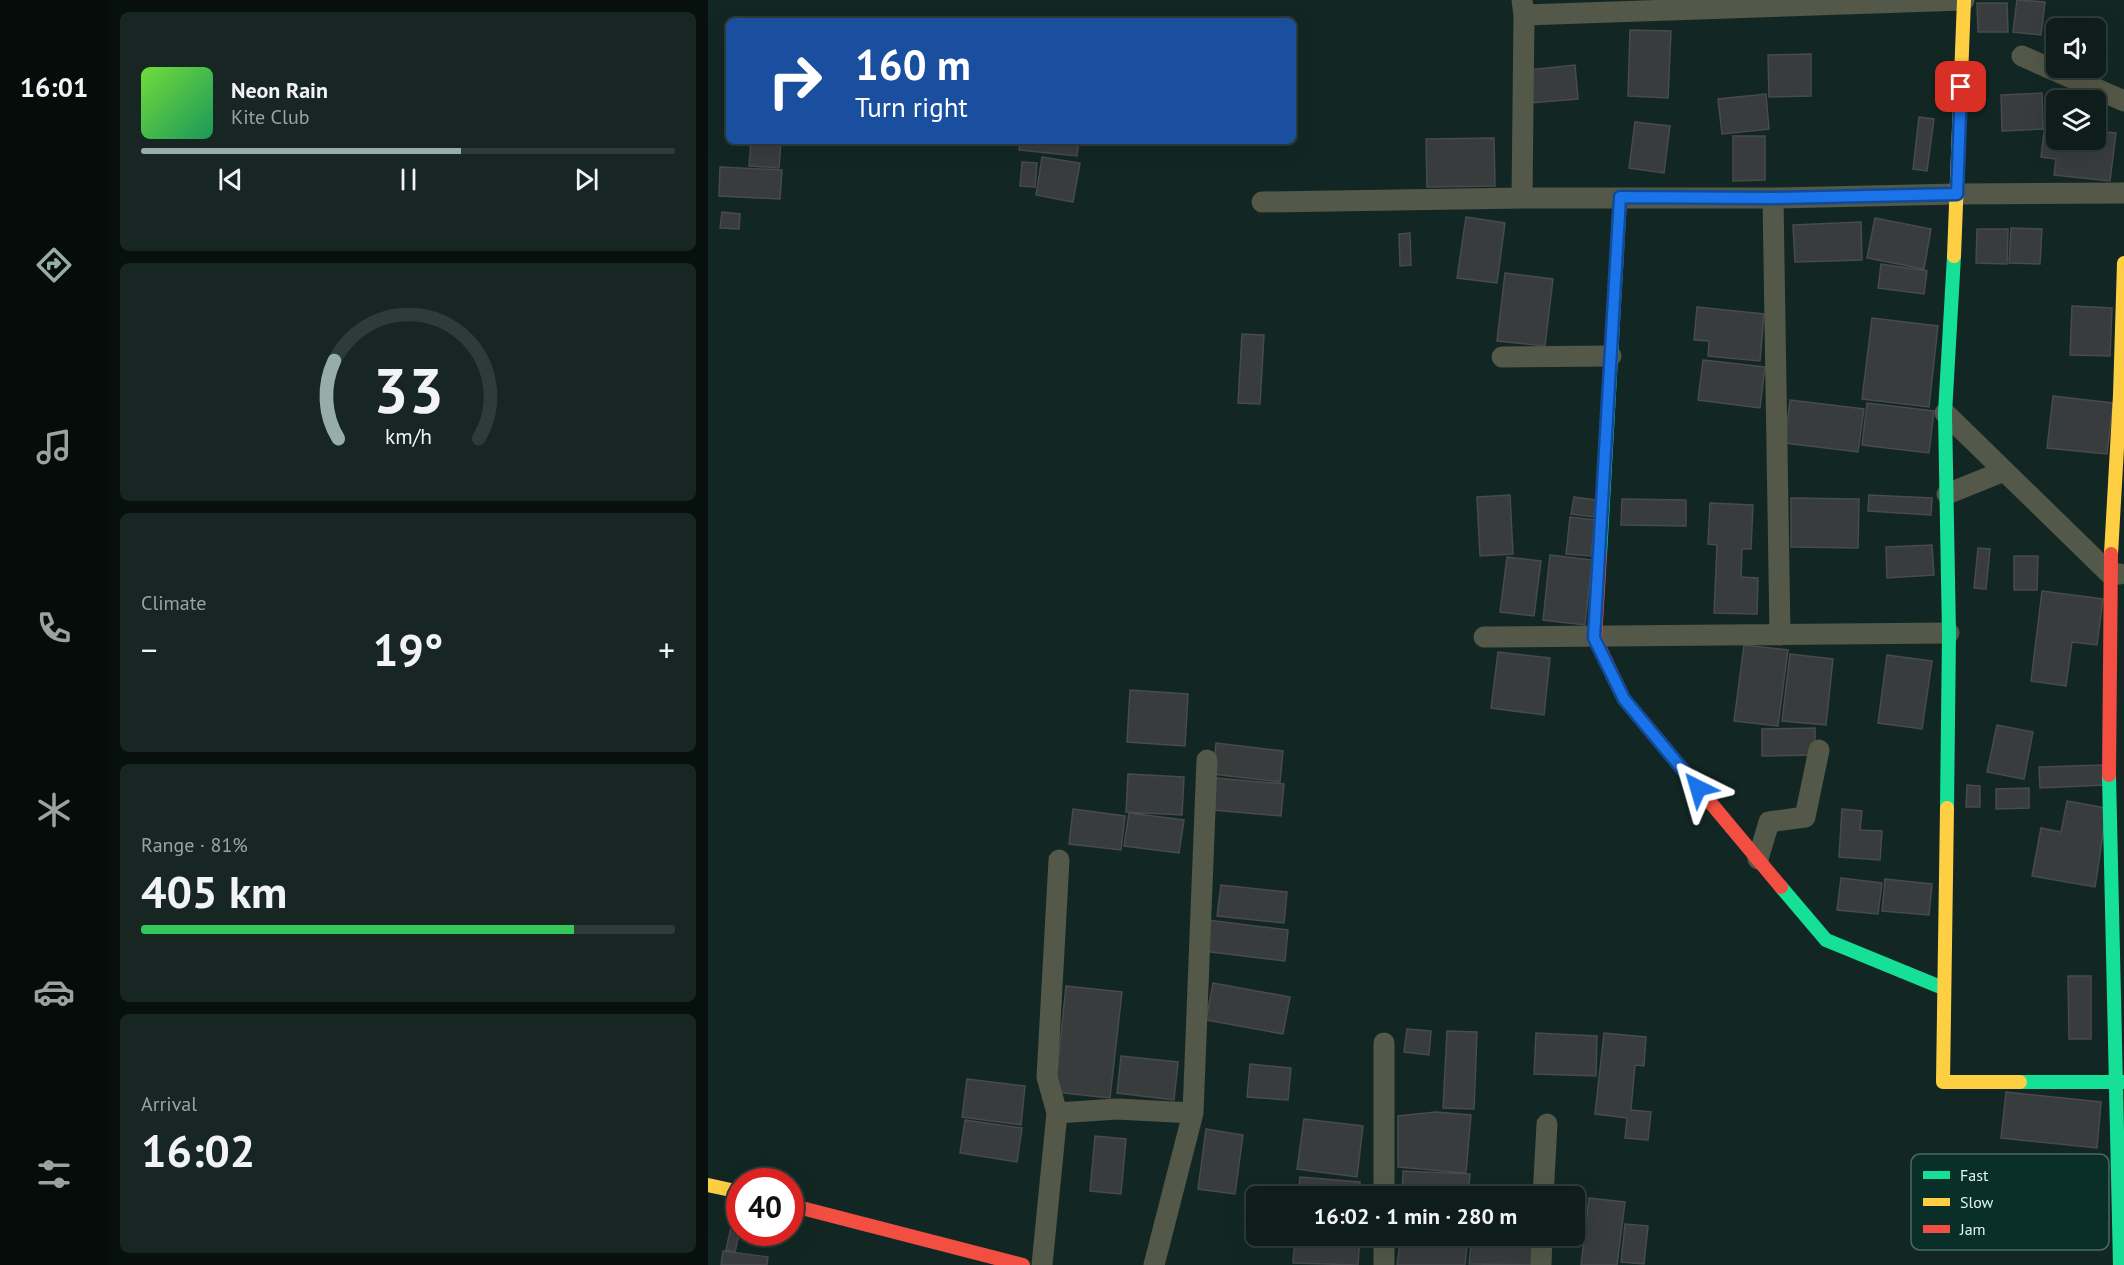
<!DOCTYPE html>
<meta charset="utf-8">
<style>
body{margin:0;font-family:"PT Sans",sans-serif;background:#172623;color:#f1f3f6;height:100vh;display:flex;flex-direction:column;font-size:22px;white-space:nowrap}
*{box-sizing:border-box;margin:0}
p{font-size:20px;color:#9ba2a2}
.icon{flex:none;width:33px;height:33px;fill:none;stroke:currentColor;stroke-width:2;stroke-linecap:round;stroke-linejoin:round}
.map{position:relative;flex:1;overflow:hidden}
.panel{display:flex;flex-direction:column;gap:12px;padding:12px;background:#08100e;width:600px}
.panel>*{flex:none}
.banner{position:absolute;left:18px;top:18px;width:570px;height:126px;border-radius:9px;box-shadow:0 6px 24px #0002,0 0 0 2px #2e3b39;background:#1a4fa0;color:#fff;overflow:hidden}
.fabs{position:absolute;left:1338px;top:18px;display:grid;gap:12px}
.fabs a{display:grid;place-items:center;width:60px;height:60px;border-radius:9px;background:#0e1d1a;box-shadow:0 6px 24px #0002,0 0 0 2px #2e3b39;font-size:30px}
.speed{position:absolute;left:18px;top:1168px;display:flex;gap:12px;font-size:30px;font-weight:700;text-align:center}
.speed>*{display:grid;place-content:center;width:78px;height:78px;border-radius:50%;background:#0e1d1a;box-shadow:0 6px 24px #0002,0 0 0 2px #2e3b39;line-height:1}
.speed .limit{border:9px solid #d22;background:#fff;color:#111}
.pin{position:absolute;display:grid;place-items:center;width:51px;height:51px;color:#fff;margin:-26px;border-radius:12px;box-shadow:0 3px 9px #0006}
.me{position:absolute;width:66px;margin:-33px;rotate:320deg;stroke-linejoin:round;filter:drop-shadow(0 0 4px #0008)}
.turn{display:flex;align-items:center;gap:21px;height:126px;padding:0 30px;font-size:27px}
.turn .icon{width:78px;height:78px;stroke-width:2.5}
.turn b{display:block;font-size:42px;line-height:51px}
.big{font-size:45px;font-weight:700;line-height:1.1}
.panel .tile{flex:1;display:flex;flex-direction:column;justify-content:center;gap:9px;min-width:0;padding:0 21px;border-radius:9px;background:#172623}
.panel .dial{align-items:center;gap:0}
.dial svg{height:156px;overflow:visible;fill:none;stroke:#2e3b39;stroke-width:7;stroke-linecap:round;text-anchor:middle}
.dial text{fill:#f1f3f6;stroke:none}
.song{display:flex;align-items:center;gap:18px}
.cover{width:72px;height:72px;border-radius:9px;background:linear-gradient(135deg,hsl(100 70% 55%),hsl(150 70% 35%))}
.played{height:6px;border-radius:3px;background:linear-gradient(90deg,#97aea8 60%,#2e3b39 60%)}
.keys{display:flex;justify-content:space-around;direction:ltr}
.heat{display:flex;justify-content:space-between;align-items:center;font-size:33px;direction:ltr}
.charge{height:9px;border-radius:4px;background:linear-gradient(90deg,#34c759 81%,#2e3b39 0)}
.trip{position:absolute;left:538px;top:1186px;width:339px;height:60px;border-radius:9px;background:#0e1d1a;box-shadow:0 6px 24px #0002,0 0 0 2px #2e3b39;font-weight:700;line-height:60px;text-align:center}
main{display:flex;flex:1;min-height:0}
.dock{display:flex;flex-direction:column;width:108px;justify-content:space-around;align-items:center;background:#060c0a;color:#9ba2a2}
.dock .icon{width:42px;height:42px}
.dock .active{color:#97aea8}
.dock b{font-size:27px;color:#f1f3f6}
.map>svg:first-child{display:block}
.building{fill:#393c3c;stroke:#484a4b;stroke-width:1.5}
.lines{fill:none;stroke-linecap:round;stroke-linejoin:round}
.street{stroke:#535848;stroke-width:21}
.fast{stroke:#16e098;stroke-width:14}
.slow{stroke:#ffcf43;stroke-width:14}
.jam{stroke:#f24e42;stroke-width:14}
.route-casing{stroke:#114b97;stroke-width:15}
.route{stroke:#1a73e8;stroke-width:10}
.key{fill:#0a2f28;stroke:#4a6b64;stroke-width:1.5}
.key-label{font-size:16px;fill:#def7f0}
</style>
<main>
<nav class="dock">
<b>16:01</b>
<svg class="icon active" aria-label="directions" viewBox="0 0 24 24"><path d="M12 3l9 9-9 9-9-9zM9 14v-3h6M13 9l2 2-2 2"/></svg>
<svg class="icon" aria-label="music" viewBox="0 0 24 24"><path d="M9 18V5l10-2v13"/><circle cx="6" cy="18" r="3"/><circle cx="16" cy="16" r="3"/></svg>
<svg class="icon" aria-label="phone" viewBox="0 0 24 24"><path d="M5 4h4l2 5-3 2q2 4 5 5l2-3 5 2v4C11 20 4 13 5 4z"/></svg>
<svg class="icon" aria-label="climate" viewBox="0 0 24 24"><path d="M12 3v18M4 7l16 10M4 17L20 7"/></svg>
<svg class="icon" aria-label="car" viewBox="0 0 24 24"><path d="M5 17H2v-5l4-1 3-4h7l3 4 3 1v5h-3M9 17h6M6 11h13"/><circle cx="7" cy="17" r="2"/><circle cx="17" cy="17" r="2"/></svg>
<svg class="icon" aria-label="filters" viewBox="0 0 24 24"><path d="M4 7h16M4 17h16"/><circle cx="9" cy="7" r="2"/><circle cx="15" cy="17" r="2"/></svg>
</nav>
<section class="panel">
<div class="tile">
<div class="song"><i class="cover"></i><div><b>Neon Rain</b><p>Kite Club</p></div></div>
<div class="played"></div>
<div class="keys"><svg class="icon" aria-label="previous" viewBox="0 0 24 24"><path d="M18 5L8 12l10 7zM5 5v14"/></svg><svg class="icon" aria-label="pause" viewBox="0 0 24 24"><path d="M8 5v14M16 5v14"/></svg><svg class="icon" aria-label="next" viewBox="0 0 24 24"><path d="M6 5l10 7-10 7zM19 5v14"/></svg></div>
</div>
<div class="tile dial"><svg viewBox="0 0 100 80">
<path d="M14 69A42 42 0 1 1 86 69"/>
<path d="M14 69A42 42 0 0 1 12 29" stroke="#97aea8"/>
<text x="50" y="56" font-size="32" font-weight="700">33</text>
<text x="50" y="72" font-size="11">km/h</text>
</svg></div>
<div class="tile"><p>Climate</p>
<div class="heat"><a>−</a><b class="big">19°</b><a>+</a></div>
</div>
<div class="tile"><p>Range · 81%</p><b class="big">405 km</b><div class="charge"></div></div>
<div class="tile"><p>Arrival</p><b class="big">16:02</b></div>
</section>
<div class="map">
<svg width="1416" height="1265" viewBox="0 0 1416 1265">
<rect width="100%" height="100%" fill="#122723"/>
<path class="building" d="M1309,0l28,2 -4,33 -28,-3z
M1269,3h30l1,29h-30z
M922,30l41,1 -3,67 -40,-2z
M1103,54v42l-42,1 -1,-42z
M867,65l3,34 -48,4 -2,-33z
M1334,93l1,36 -41,2 -1,-36z
M1058,94l3,35 -47,5 -4,-35z
M1211,117l15,2 -7,52 -14,-2z
M927,122l35,4 -6,47 -35,-5z
M1337,125l11,1v14h40v-9l20,2 -6,48 -56,-6 2,-16 -15,-2z
M1025,136h32v44l-32,1z
M786,138l1,48 -68,1 -1,-48z
M43,141h30l-2,27 -30,-2z
M312,141h59l-2,15 -58,-6z
M334,157l38,6 -7,39 -37,-7z
M314,162l15,1 -2,24 -15,-1z
M12,167l62,3 -2,29 -61,-3z
M14,212l18,2 -1,15 -19,-1z
M758,217l39,6 -8,60 -40,-5z
M1167,218l56,11 -7,40 -57,-11z
M1153,222l1,38 -67,2 -2,-37z
M1303,228l31,1 -2,35 -31,-1z
M1269,229h31l-1,35 -31,-1z
M702,233l1,32 -11,1 -1,-32z
M1173,264l46,7 -3,23 -46,-6z
M797,273l48,6 -8,67 -48,-5z
M1364,306l40,2 -2,48 -40,-1z
M989,307l67,7 -4,47 -52,-5 1,-15 -15,-1z
M1164,318l66,8 -9,81 -67,-8z
M534,334l22,1 -4,69 -22,-1z
M995,360l62,7 -5,41 -62,-8z
M1345,396l60,7 -6,51 -60,-6z
M1082,400l74,9 -6,43 -73,-9z
M1159,403l67,8 -5,42 -67,-8z
M802,495l3,59 -33,2 -3,-59z
M1161,495l63,3 -1,17 -63,-4z
M866,497l22,3 -2,17 -23,-3z
M1083,498l68,1 -1,49 -67,-1z
M914,499l64,1v26l-65,-1z
M1002,503l43,2 -2,44h-9l-1,28 17,1 -1,36 -43,-1 3,-68 -9,-1z
M862,517l25,3 -4,36 -25,-2z
M1224,545l2,30 -47,3 -1,-31z
M1270,548l12,1 -4,40 -12,-1z
M842,555l42,5 -7,65 -42,-5z
M1306,556h24l-1,34h-23z
M799,557l34,4 -7,55 -34,-4z
M1334,591l61,8 -6,46 -25,-3 -6,44 -35,-5z
M1036,645l44,5 -10,76 -44,-5z
M790,652l52,6 -6,57 -53,-7z
M1082,654l43,5 -7,66 -44,-4z
M1179,655l45,6 -10,68 -44,-6z
M422,690l58,4 -3,52 -58,-4z
M1289,725l36,7 -9,47 -37,-7z
M1107,728v27l-53,1v-27z
M508,743l67,8 -3,31 -67,-8z
M1396,765l1,20 -65,3 -1,-21z
M420,774l56,3 -2,38 -56,-3z
M508,778l68,6 -3,32 -68,-6z
M1259,785l13,1v21h-14z
M1321,788v20l-33,1v-20z
M1359,801l40,7 -12,79 -63,-11 9,-48 20,4z
M365,809l52,7 -4,34 -52,-6z
M1134,809l20,2 -2,19 22,1 -2,29 -41,-3z
M421,813l55,7 -5,33 -55,-7z
M1133,878l41,5 -4,31 -41,-4z
M1177,879l47,5 -3,31 -47,-4z
M513,885l66,7 -3,31 -67,-7z
M499,920l81,10 -3,31 -82,-10z
M1360,976h23v63h-22z
M505,983l77,14 -7,37 -77,-14z
M358,986l56,6 -12,106 -55,-6z
M699,1029l24,2 -2,24 -25,-3z
M739,1031l30,1 -3,77 -31,-1z
M828,1033l61,3 -1,40 -62,-2z
M896,1033l42,4 -2,29 -9,-1 -4,45 20,2 -3,28 -23,-2 2,-20 -32,-4z
M413,1056l57,6 -4,38 -57,-7z
M542,1064l41,4 -3,32 -41,-3z
M259,1079l58,7 -4,39 -59,-8z
M1298,1092l95,10 -4,46 -96,-10z
M728,1112l35,3 -5,58 -68,-6v-51z
M596,1119l59,7 -6,51 -60,-8z
M257,1120l57,8 -5,34 -57,-9z
M498,1129l37,6 -8,59 -37,-5z
M387,1136l31,3 -5,55 -31,-3z
M695,1171l67,3 -2,23 -66,-3z
M592,1177l60,5 -1,15h-61z
M781,1185l15,1 -1,11h-15z
M881,1198l36,4 -8,63h-36z
M867,1200l11,1 -3,22 -8,-1z
M917,1224l23,2 -4,38 -23,-2z
M23,1227l9,2 -5,23 -9,-2z
M587,1236h65l-2,29 -65,-2z
M693,1236h67l-3,29h-68z
M764,1236h68l-4,29 -67,-1z
M15,1251l45,6 -1,8h-46z"/>
<g class="lines">
<path class="street" d="M814,0l2,15 -2,183h251l184,-4 167,-1
M816,15l440,-15
M1314,56l102,45
M1065,198l7,437
M554,202l260,-4
M794,357l109,-1
M1237,413l165,161h10
M1239,494l57,-23
M776,637l465,-4
M1050,859l11,-37 36,-5 14,-67
M676,1043v154
M349,1113l60,-4 76,4
M835,1197l4,-73
M676,1236v29
M334,1265l15,-152 -10,-36 12,-217
M446,1265l39,-152 14,-353
M833,1265l1,-29"/>
<path class="fast" d="M892,555l20,-358
M1401,775l11,490
M1239,808l2,-175 -4,-220 9,-157
M1073,887l45,53 117,48
M1312,1082h104"/>
<path class="slow" d="M1246,256l10,-256
M1403,554l9,-159 4,-132
M1239,808l-4,274h77
M0,1185l32,7"/>
<path class="jam" d="M892,555l-5,83 29,61 157,188
M1401,775l2,-221
M82,1205l233,60"/>
</g>
<g class="lines">
<g class="route-casing">
<path id="route" d="M990,788l-74,-89 -30,-61 26,-441 153,1 184,-4 4,-107"/>
</g>
<use href="#route" class="route"/>
</g>
<rect x="1203" y="1154" width="198" height="96" rx="9" class="key"/>
<rect x="1215" y="1171" width="27" height="8" fill="#16e098"/>
<rect x="1215" y="1198" width="27" height="8" fill="#ffcf43"/>
<rect x="1215" y="1225" width="27" height="8" fill="#f24e42"/>
<g class="key-label">
<text x="1252" y="1181">Fast</text>
<text x="1252" y="1208">Slow</text>
<text x="1252" y="1235">Jam</text>
</g>
</svg>
<div class="fabs">
<a><svg class="icon" aria-label="sound" viewBox="0 0 24 24"><path d="M4 9h4l5-4v14l-5-4H4zM17 9q2 3 0 6"/></svg></a>
<a><svg class="icon" aria-label="layers" viewBox="0 0 24 24"><path d="M12 4l9 5-9 5-9-5zM3 14l9 5 9-5"/></svg></a>
</div>
<div class="speed"><div class="limit">40</div></div>
<div class="pin" style="left:1253px;top:87px;background:#d93025"><svg class="icon" aria-label="arrive" viewBox="0 0 24 24"><path d="M6 21V4h12l-3 4 3 4H6"/></svg></div>
<svg class="me" style="left:990px;top:788px" viewBox="-20 -20 40 40"><path d="M0-17L14 15 0 8-14 15z" fill="#1a73e8" stroke="#fff" stroke-width="4"/></svg>
<div class="trip">16:02 · 1 min · 280 m</div>
<div class="banner">
<div class="turn"><svg class="icon" aria-label="right" viewBox="0 0 24 24"><path d="M7 20v-9h11M14 6l5 5-5 5"/></svg><div><b>160 m</b>Turn right</div></div>
</div>
</div>
</main>
